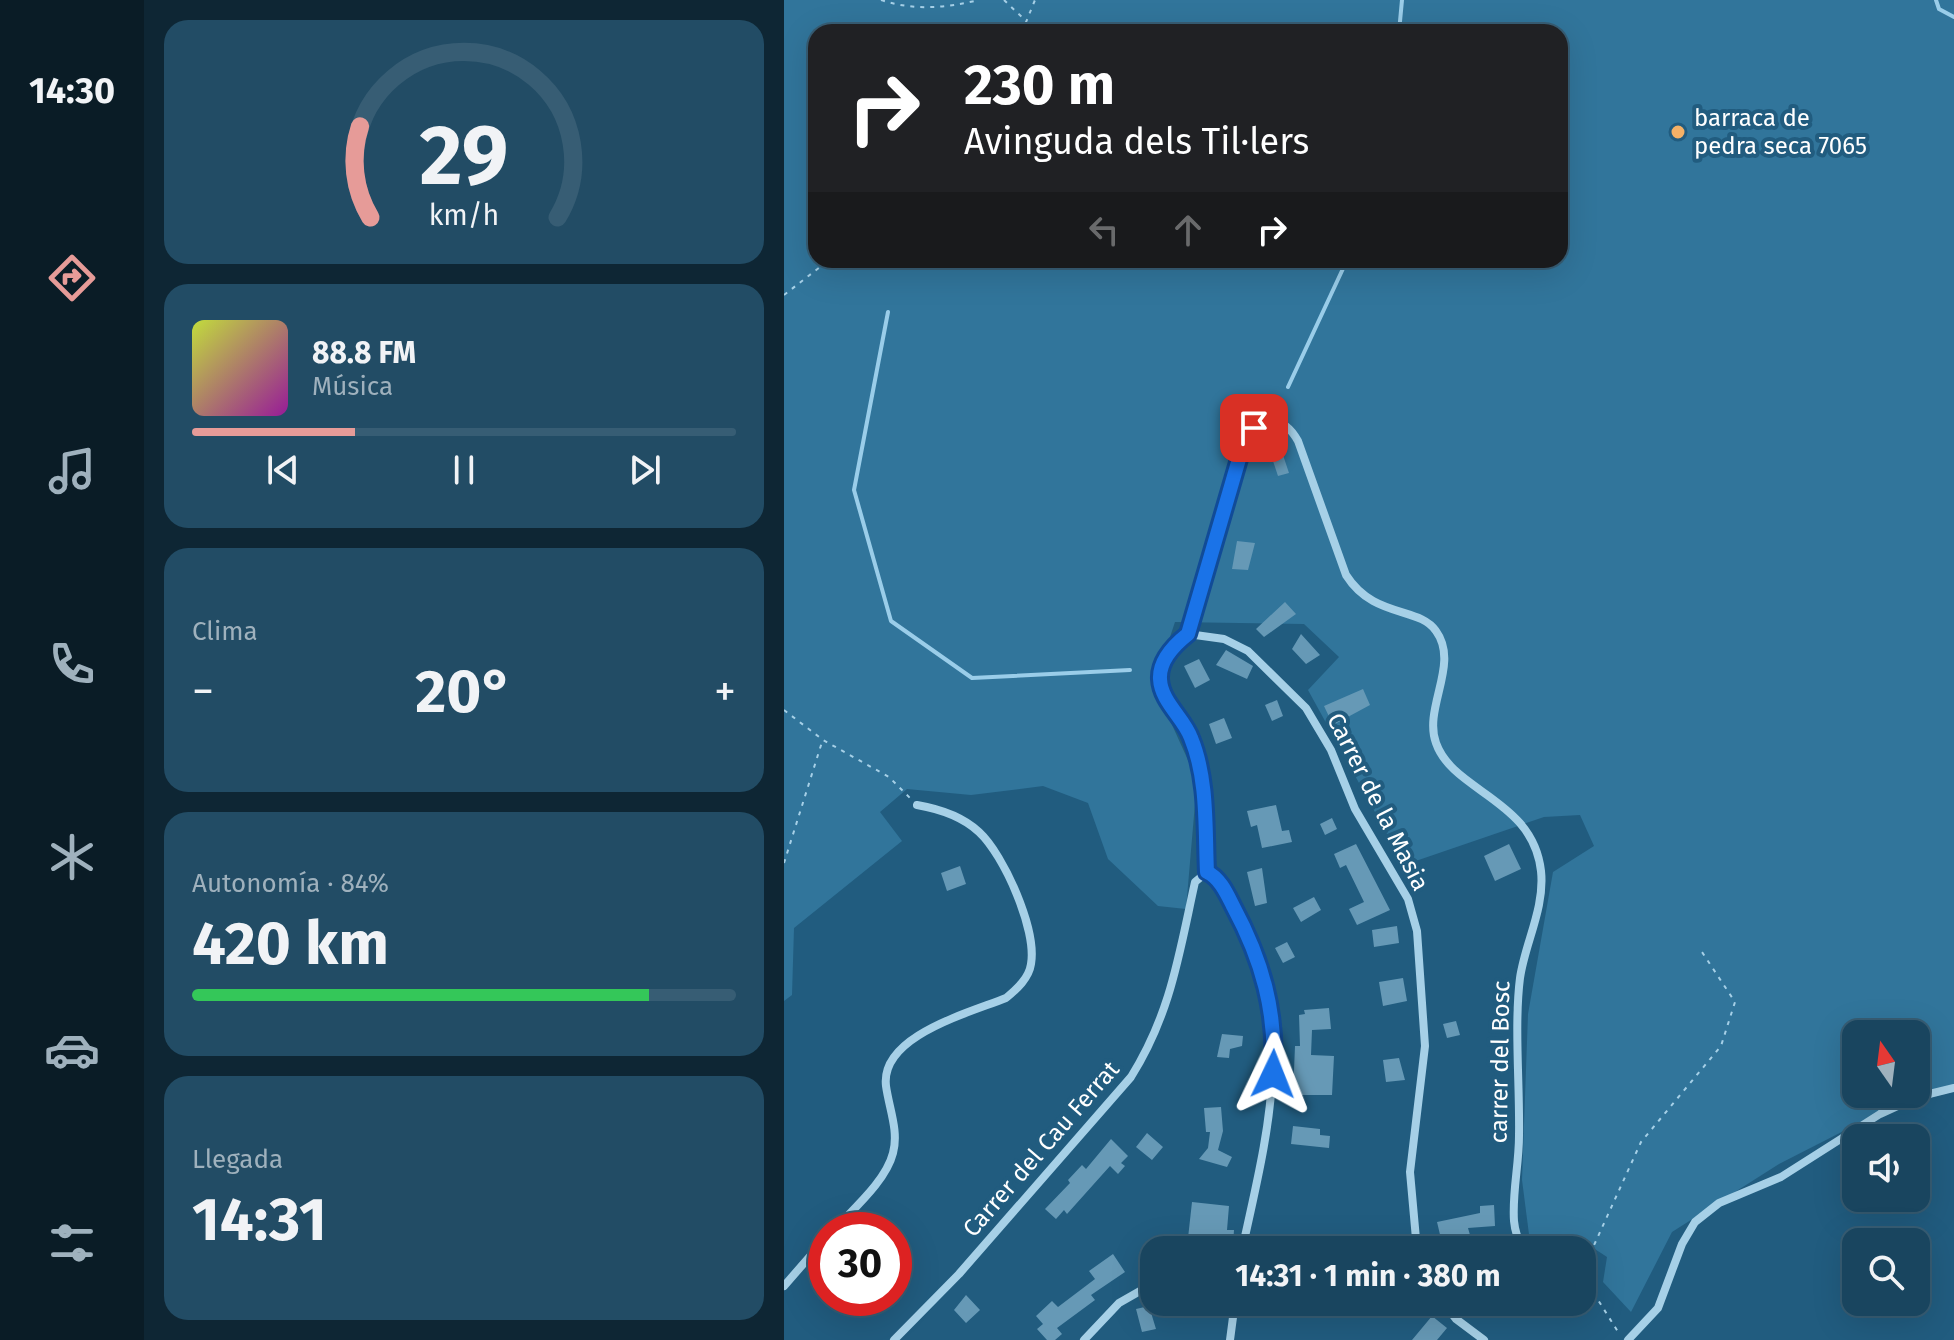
<!DOCTYPE html>
<html lang="es">
<meta charset="utf-8">
<style>
body{margin:0;font-family:"Fira Sans",sans-serif;background:#224c65;color:#f1f3f6;height:100vh;display:flex;flex-direction:column;font-size:30px;white-space:nowrap}
*{box-sizing:border-box;margin:0}
p{font-size:26px;color:#9fb1bd}
.icon{flex:none;width:44px;height:44px;fill:none;stroke:currentColor;stroke-width:2;stroke-linecap:round;stroke-linejoin:round}
.map{position:relative;flex:1;overflow:hidden}
.panel{display:flex;flex-direction:column;gap:20px;padding:20px;background:#0e2634;width:640px}
.panel>*{flex:none}
.top-card{position:absolute;left:24px;top:24px;width:760px;height:244px;border-radius:24px;box-shadow:0 8px 32px #0002,0 0 0 2px #375d74;background:#202124;color:#fff;overflow:hidden}
.needle{width:52px;rotate:346deg}
.controls{position:absolute;left:1058px;top:1020px;display:grid;gap:16px}
.controls a{display:grid;place-items:center;width:88px;height:88px;border-radius:16px;background:#19455f;box-shadow:0 8px 32px #0002,0 0 0 2px #375d74;font-size:40px}
.speed{position:absolute;left:24px;top:1212px;display:flex;gap:16px;font-size:40px;font-weight:700;text-align:center}
.speed>*{display:grid;place-content:center;width:104px;height:104px;border-radius:50%;background:#19455f;box-shadow:0 8px 32px #0002,0 0 0 2px #375d74;line-height:1}
.speed .limit{border:12px solid #d22;background:#fff;color:#111}
.pin{position:absolute;display:grid;place-items:center;width:68px;height:68px;color:#fff;margin:-34px;border-radius:16px;box-shadow:0 4px 12px #0006}
.me{position:absolute;width:88px;margin:-44px;rotate:2deg;stroke-linejoin:round;filter:drop-shadow(0 0 6px #0008)}
.turn{display:flex;align-items:center;gap:28px;height:168px;padding:0 24px;font-size:36px}
.turn .icon{width:104px;height:104px;stroke-width:2.5}
.turn b{display:block;font-size:56px;line-height:68px}
.lanes{display:flex;align-items:center;height:76px;padding:0 24px;background:#0003;justify-content:center;gap:40px;direction:ltr}
.lanes .off{opacity:.35}
.big{font-size:60px;font-weight:700;line-height:1.1}
.panel .tile{flex:1;display:flex;flex-direction:column;justify-content:center;gap:12px;min-width:0;padding:0 28px;border-radius:24px;background:#224c65}
.panel .dial{align-items:center;gap:0}
.dial svg{height:208px;overflow:visible;fill:none;stroke:#375d74;stroke-width:7;stroke-linecap:round;text-anchor:middle}
.dial text{fill:#f1f3f6;stroke:none}
.song{display:flex;align-items:center;gap:24px}
.cover{width:96px;height:96px;border-radius:12px;background:linear-gradient(135deg,hsl(70 70% 55%),hsl(300 70% 35%))}
.played{height:8px;border-radius:4px;background:linear-gradient(90deg,#e69b98 30%,#375d74 30%)}
.keys{display:flex;justify-content:space-around;direction:ltr}
.heat{display:flex;justify-content:space-between;align-items:center;font-size:44px;direction:ltr}
.charge{height:12px;border-radius:6px;background:linear-gradient(90deg,#34c759 84%,#375d74 0)}
.trip{position:absolute;left:356px;top:1236px;width:456px;height:80px;border-radius:24px;background:#19455f;box-shadow:0 8px 32px #0002,0 0 0 2px #375d74;font-weight:700;line-height:80px;text-align:center}
main{display:flex;flex:1;min-height:0}
.dock{display:flex;flex-direction:column;width:144px;justify-content:space-around;align-items:center;background:#0a1c26;color:#9fb1bd}
.dock .icon{width:56px;height:56px}
.dock .selected{color:#e69b98}
.dock b{font-size:36px;color:#f1f3f6}
.map>svg:first-child{display:block}
.green{fill:#31759b;fill-rule:evenodd}
.lines{fill:none;stroke-linecap:round;stroke-linejoin:round}
.stream{stroke:#9acde9;stroke-width:4}
.building{fill:#6699b6}
.path{stroke:#a6d0e7;stroke-width:2;stroke-dasharray:4 6;stroke-linecap:butt}
.street{stroke:#a6d0e7;stroke-width:8}
.route-casing{stroke:#114b97;stroke-width:20}
.route{stroke:#1a73e8;stroke-width:14}
.poi-dot{fill:#f4b167;stroke:#215c7f;stroke-width:3}
.labels{text-anchor:middle;stroke-width:8;stroke-linejoin:round;paint-order:stroke}
.poi-label{font-size:24px;fill:#fff;stroke:#215c7f;text-anchor:start}
.street-label{font-size:24px;fill:#fff;stroke:#215c7f}
</style>
<main>
<nav class="dock">
<b>14:30</b>
<svg class="icon selected" aria-label="directions" viewBox="0 0 24 24"><path d="M12 3l9 9-9 9-9-9zM9 14v-3h6M13 9l2 2-2 2"/></svg>
<svg class="icon" aria-label="music" viewBox="0 0 24 24"><path d="M9 18V5l10-2v13"/><circle cx="6" cy="18" r="3"/><circle cx="16" cy="16" r="3"/></svg>
<svg class="icon" aria-label="phone" viewBox="0 0 24 24"><path d="M5 4h4l2 5-3 2q2 4 5 5l2-3 5 2v4C11 20 4 13 5 4z"/></svg>
<svg class="icon" aria-label="climate" viewBox="0 0 24 24"><path d="M12 3v18M4 7l16 10M4 17L20 7"/></svg>
<svg class="icon" aria-label="car" viewBox="0 0 24 24"><path d="M5 17H2v-5l4-1 3-4h7l3 4 3 1v5h-3M9 17h6M6 11h13"/><circle cx="7" cy="17" r="2"/><circle cx="17" cy="17" r="2"/></svg>
<svg class="icon" aria-label="filters" viewBox="0 0 24 24"><path d="M4 7h16M4 17h16"/><circle cx="9" cy="7" r="2"/><circle cx="15" cy="17" r="2"/></svg>
</nav>
<section class="panel">
<div class="tile dial"><svg viewBox="0 0 100 80">
<path d="M14 69A42 42 0 1 1 86 69"/>
<path d="M14 69A42 42 0 0 1 10 34" stroke="#e69b98"/>
<text x="50" y="56" font-size="32" font-weight="700">29</text>
<text x="50" y="72" font-size="11">km/h</text>
</svg></div>
<div class="tile">
<div class="song"><i class="cover"></i><div><b>88.8 FM</b><p>Música</p></div></div>
<div class="played"></div>
<div class="keys"><svg class="icon" aria-label="previous" viewBox="0 0 24 24"><path d="M18 5L8 12l10 7zM5 5v14"/></svg><svg class="icon" aria-label="pause" viewBox="0 0 24 24"><path d="M8 5v14M16 5v14"/></svg><svg class="icon" aria-label="next" viewBox="0 0 24 24"><path d="M6 5l10 7-10 7zM19 5v14"/></svg></div>
</div>
<div class="tile"><p>Clima</p>
<div class="heat"><a>−</a><b class="big">20°</b><a>+</a></div>
</div>
<div class="tile"><p>Autonomía · 84%</p><b class="big">420 km</b><div class="charge"></div></div>
<div class="tile"><p>Llegada</p><b class="big">14:31</b></div>
</section>
<div class="map">
<svg width="1170" height="1340" viewBox="0 0 1170 1340">
<rect width="100%" height="100%" fill="#215c7f"/>
<path class="green" d="M0,0h1170v1086l-38,8 -137,70 -107,68 -41,80 -28,-30 4,-25 -26,-17 -7,10h-43l-9,-70 6,-166 25,-142 41,-26 -14,-31 -36,2 -140,48 -96,-175 31,-33 -35,-33 -129,-2 -21,63 43,95 -11,129 -28,-3 -50,-47 -20,-56 -45,-17 -72,9 -64,-6 -27,23 22,29 -108,87 -2,67 -8,6zM32,32h744v228h-744zM1072,1034h60v60h-60z"/>
<g class="lines">
<path class="stream" d="M1152,0l3,9 15,8
M615,32l3,-32
M104,312l-34,178 37,131 81,57 158,-8
M504,387l59,-127"/>
</g>
<path class="building" d="M495,443l10,30 -11,3 -10,-30z
M453,541l18,2 -7,27 -16,-1z
M501,602l11,12 -32,23 -8,-8z
M517,634l19,21 -14,9 -14,-15z
M442,650l27,16 -6,13 -31,-14z
M415,659l11,21 -15,8 -11,-22z
M579,689l7,16 -37,20 -9,-19z
M493,700l6,16 -11,5 -7,-16z
M440,718l8,20 -16,6 -7,-20z
M492,805l6,26 7,-1 3,12 -30,6 -5,-23 -6,2 -4,-16z
M548,818l5,11 -12,6 -5,-11z
M572,844l34,66 -33,15 -8,-16 15,-7 -18,-37 -6,3 -6,-14z
M725,844l12,25 -26,12 -11,-25z
M176,866l6,18 -19,7 -6,-18z
M478,868l5,35 -12,3 -8,-34z
M530,897l7,13 -20,12 -8,-14z
M613,926l2,17 -25,4 -2,-17z
M503,942l8,15 -12,6 -8,-15z
M619,978l4,23 -24,5 -4,-24z
M545,1008l2,21 -19,1 -1,25 23,1 -2,39h-39l2,-49h5l-1,-31 6,-1 -1,-4z
M672,1021l4,14 -13,3 -4,-14z
M438,1034l21,2 -1,10 -12,3 -1,9 -12,-1z
M615,1058l6,22 -19,2 -3,-22z
M437,1107l2,24 -5,19 14,7 -5,10 -28,-8 9,-11 2,-16h-4l-2,-24z
M509,1126l27,3v6l10,1 -1,12 -38,-4z
M363,1133l16,14 -11,13 -16,-13z
M327,1139l17,17 -7,7 4,3 -7,8 -8,-8 -43,48 -3,-4 -8,9 -11,-10 25,-26 -2,-3 14,-15 4,4z
M408,1202l37,4 -2,24h7l-1,14 -9,-1 -1,7 -36,-3z
M710,1205l1,21 -27,2 2,7 -28,8 -5,-21 43,-9v-7z
M329,1254l12,18 -34,23 4,5 -38,28 5,6 -7,6h-8l-10,-11 6,-5 -7,-8 16,-15 6,6 37,-28 -6,-8z
M182,1295l14,15 -14,13 -12,-13z
M413,1302h13l1,9 -13,1z
M771,1302h18l1,10 -17,2z
M365,1306l7,23 -14,3 -6,-23z
M648,1316l15,12 -10,12h-25z"/>
<g class="lines">
<path class="path" d="M97,0c34,11 64,8 98,0
M220,0l22,21
M238,32l13,-32
M0,295l45,-35
M0,710l39,30 66,37 21,21
M0,863l38,-121
M806,1254l51,-112 80,-96 14,-44 -33,-50
M799,1276l37,59"/>
<path class="street" d="M404,634l58,-195c17,-25 38,-23 52,2l48,134c28,44 73,31 90,56 24,33 -13,77 0,112 17,49 97,56 105,128 4,37 -16,72 -21,107 -6,47 0,109 -1,158 0,29 -7,57 -5,85 1,11 4,19 9,29
M404,634l36,5 24,12 58,57 25,42 24,59 53,90 9,32 8,115 -15,126 7,78
M404,634c-14,11 -29,27 -28,45 1,22 24,39 31,59 16,41 14,91 16,134 15,7 24,30 32,44 59,109 28,220 3,334
M50,1230c19,-21 52,-49 59,-77 6,-22 -4,-45 -7,-67 -6,-50 83,-73 120,-88 11,-9 23,-20 25,-34 6,-34 -27,-109 -52,-132 -17,-16 -39,-23 -62,-27
M798,1267l4,-4
M0,1286l42,-48
M659,1302l13,17 28,21
M110,1340l65,-66 172,-197c40,-64 48,-123 64,-195l12,-10
M300,1340l35,-37 35,-20
M446,1340l5,-38
M844,1340l30,-32 24,-64 13,-22 24,-19 62,-26 99,-63 37,-17 37,-9"/>
</g>
<g class="lines">
<g class="route-casing">
<path id="route" d="M470,428l-15,31 -51,175c-14,11 -29,26 -28,45 1,23 24,39 31,59 17,41 14,91 16,134 13,6 20,22 26,34 29,54 44,106 40,168"/>
</g>
<use href="#route" class="route"/>
</g>
<circle class="poi-dot" cx="894" cy="132" r="8"/>
<g class="labels">
<g class="poi-label">
<text x="910" y="126">barraca de<tspan x="910" dy="28">pedra seca 7065</tspan></text>
</g>
<g class="street-label">
<text transform="translate(594 802) rotate(63)" y="8">Carrer de la Masia</text>
<text transform="translate(716 1062) rotate(-89)" y="8">carrer del Bosc</text>
<text transform="translate(257 1149) rotate(-49)" y="8">Carrer del Cau Ferrat</text>
</g>
</g>
</svg>
<div class="controls">
<a><svg class="needle" viewBox="-14 -14 28 28"><path d="M0-13l5 13h-10z" fill="#e53935"/><path d="M0 13l5-13h-10z" fill="#9fb1bd"/></svg></a>
<a><svg class="icon" aria-label="sound" viewBox="0 0 24 24"><path d="M4 9h4l5-4v14l-5-4H4zM17 9q2 3 0 6"/></svg></a>
<a><svg class="icon" aria-label="search" viewBox="0 0 24 24"><circle cx="10" cy="10" r="6"/><path d="M15 15l6 6"/></svg></a>
</div>
<div class="speed"><div class="limit">30</div></div>
<div class="pin" style="left:470px;top:428px;background:#d93025"><svg class="icon" aria-label="arrive" viewBox="0 0 24 24"><path d="M6 21V4h12l-3 4 3 4H6"/></svg></div>
<svg class="me" style="left:489px;top:1074px" viewBox="-20 -20 40 40"><path d="M0-17L14 15 0 8-14 15z" fill="#1a73e8" stroke="#fff" stroke-width="4"/></svg>
<div class="trip">14:31 · 1 min · 380 m</div>
<div class="top-card">
<div class="turn"><svg class="icon" aria-label="right" viewBox="0 0 24 24"><path d="M7 20v-9h11M14 6l5 5-5 5"/></svg><div><b>230 m</b>Avinguda dels Til·lers</div></div>
<div class="lanes"><svg class="icon off" aria-label="left" viewBox="0 0 24 24"><path d="M17 20v-9H6M10 6l-5 5 5 5"/></svg><svg class="icon off" aria-label="ahead" viewBox="0 0 24 24"><path d="M12 20V5M6 11l6-6 6 6"/></svg><svg class="icon" aria-label="right" viewBox="0 0 24 24"><path d="M7 20v-9h11M14 6l5 5-5 5"/></svg></div>
</div>
</div>
</main>
